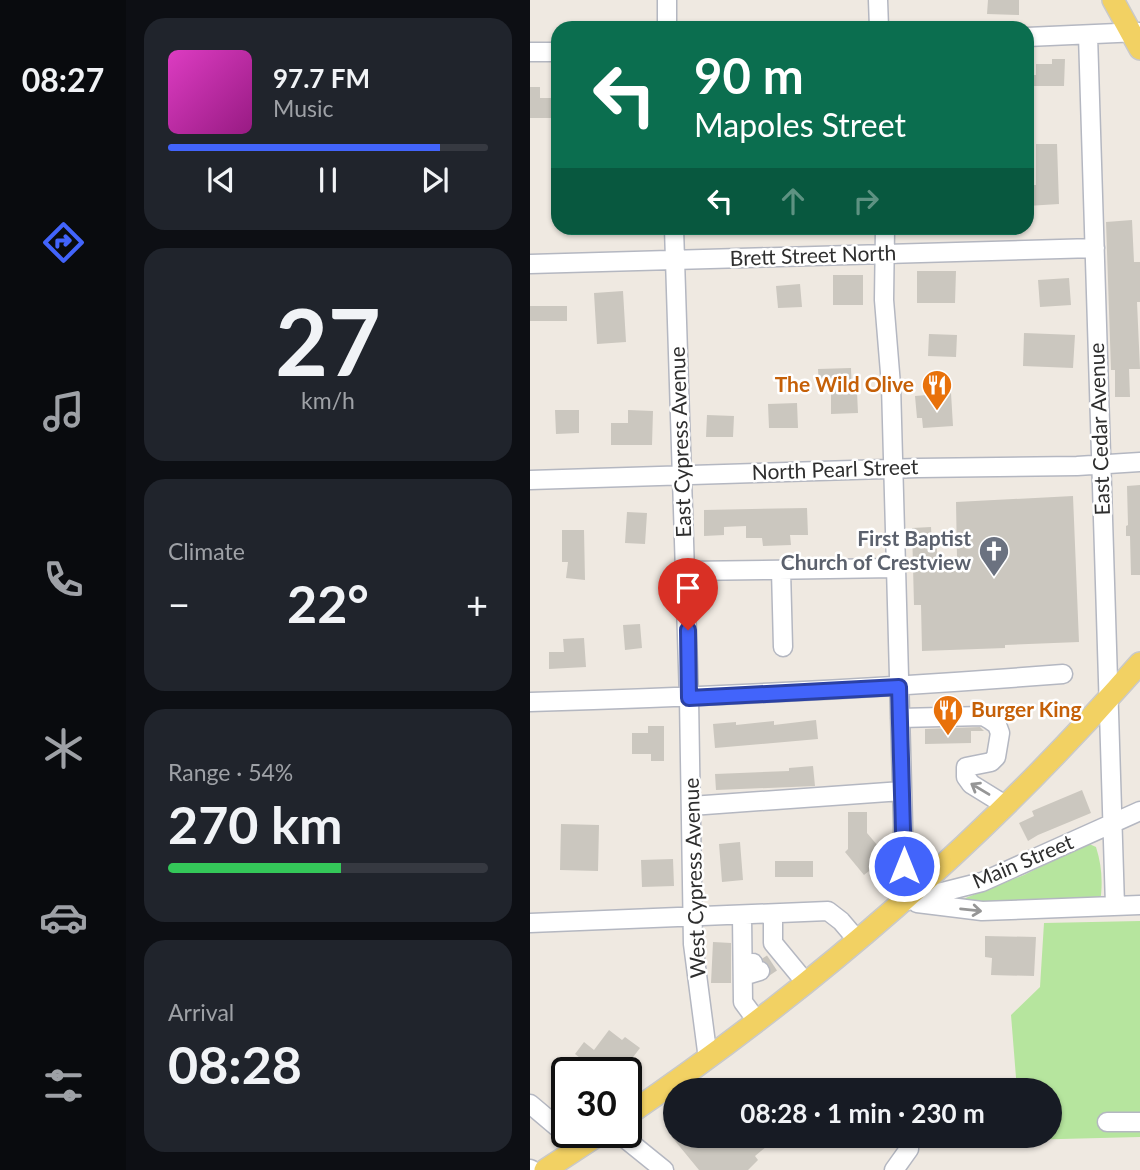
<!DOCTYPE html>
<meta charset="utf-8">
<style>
body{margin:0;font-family:Lato,sans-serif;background:#20242c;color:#f1f3f6;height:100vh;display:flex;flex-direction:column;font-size:26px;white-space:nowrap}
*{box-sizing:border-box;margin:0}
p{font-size:23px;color:#9ea1a6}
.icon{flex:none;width:38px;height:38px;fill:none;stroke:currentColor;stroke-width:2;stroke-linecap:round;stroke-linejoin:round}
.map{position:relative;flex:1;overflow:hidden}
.panel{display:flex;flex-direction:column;gap:18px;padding:18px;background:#0d0f14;width:404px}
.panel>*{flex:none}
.guide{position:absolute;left:21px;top:21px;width:483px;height:214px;border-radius:21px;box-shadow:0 2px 5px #0004;background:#0b6e4f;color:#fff;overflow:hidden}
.speed{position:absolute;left:21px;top:1057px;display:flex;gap:14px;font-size:35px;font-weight:700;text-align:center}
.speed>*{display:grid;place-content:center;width:91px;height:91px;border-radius:50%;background:#171b24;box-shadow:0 2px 5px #0004;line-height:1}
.speed .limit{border:4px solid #111;border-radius:10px;background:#fff;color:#111}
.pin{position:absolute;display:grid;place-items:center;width:60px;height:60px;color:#fff;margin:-72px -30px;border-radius:50% 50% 50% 0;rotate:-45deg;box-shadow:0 0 7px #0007}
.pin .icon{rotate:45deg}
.me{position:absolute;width:77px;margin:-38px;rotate:0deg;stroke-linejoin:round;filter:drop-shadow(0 0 5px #0008)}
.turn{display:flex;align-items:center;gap:24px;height:147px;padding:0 28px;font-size:32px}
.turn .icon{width:91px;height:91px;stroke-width:2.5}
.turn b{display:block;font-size:49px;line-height:60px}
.lanes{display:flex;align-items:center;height:66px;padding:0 28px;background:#0003;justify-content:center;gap:35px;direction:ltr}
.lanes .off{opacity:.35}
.big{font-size:52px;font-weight:700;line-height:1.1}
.panel .widget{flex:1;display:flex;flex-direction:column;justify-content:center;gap:10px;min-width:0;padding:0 24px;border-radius:21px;background:#20242c}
.panel .dial{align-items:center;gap:0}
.dial b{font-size:91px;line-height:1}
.song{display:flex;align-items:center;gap:21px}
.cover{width:84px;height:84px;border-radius:10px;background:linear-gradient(135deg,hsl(310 70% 55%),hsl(310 70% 35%))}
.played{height:7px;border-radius:4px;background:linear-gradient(90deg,#4264fb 85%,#363941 85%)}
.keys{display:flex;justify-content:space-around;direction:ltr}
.heat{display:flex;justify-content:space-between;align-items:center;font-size:38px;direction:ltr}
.charge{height:10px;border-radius:5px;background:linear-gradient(90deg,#34c759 54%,#363941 0)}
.trip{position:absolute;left:133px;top:1078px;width:399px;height:70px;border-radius:35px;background:#171b24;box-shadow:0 2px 5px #0004;font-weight:700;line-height:70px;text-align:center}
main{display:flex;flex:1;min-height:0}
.tabs{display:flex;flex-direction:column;width:126px;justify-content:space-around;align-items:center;background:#090b0e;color:#9ea1a6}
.tabs .icon{width:49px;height:49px}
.tabs .current{color:#4264fb}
.tabs b{font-size:32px;color:#f1f3f6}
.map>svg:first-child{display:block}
.green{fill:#b6e59e}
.building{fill:#cbc7bf}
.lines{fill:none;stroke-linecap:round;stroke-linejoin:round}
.minor-tunnel{stroke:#c8c4bd;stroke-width:18;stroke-dasharray:18 9;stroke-linecap:butt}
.minor-casing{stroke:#b4b7c1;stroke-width:21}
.major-casing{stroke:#c9c9c9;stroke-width:24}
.minor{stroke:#fff;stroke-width:18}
.major{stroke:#f2d163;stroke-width:21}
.oneway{stroke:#969696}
.route-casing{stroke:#2b41a3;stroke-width:18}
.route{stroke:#4264fb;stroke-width:12}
.labels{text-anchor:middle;stroke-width:5;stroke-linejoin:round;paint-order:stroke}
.street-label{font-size:21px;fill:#2e2e2e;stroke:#fff}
.food-label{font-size:21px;font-weight:bold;fill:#c56008;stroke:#fff;text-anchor:end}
.worship-label{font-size:21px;font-weight:bold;fill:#5b616d;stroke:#fff;text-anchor:end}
</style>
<main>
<nav class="tabs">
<b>08:27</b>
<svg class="icon current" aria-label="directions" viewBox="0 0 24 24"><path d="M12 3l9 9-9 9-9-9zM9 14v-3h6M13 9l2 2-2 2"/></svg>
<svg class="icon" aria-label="music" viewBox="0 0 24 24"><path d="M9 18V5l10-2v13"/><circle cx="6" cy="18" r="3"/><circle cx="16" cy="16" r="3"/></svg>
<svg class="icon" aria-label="phone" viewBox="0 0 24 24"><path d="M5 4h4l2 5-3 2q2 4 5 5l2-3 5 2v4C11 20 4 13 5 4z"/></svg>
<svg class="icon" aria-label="climate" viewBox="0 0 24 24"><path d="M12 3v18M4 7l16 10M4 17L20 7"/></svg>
<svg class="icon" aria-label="car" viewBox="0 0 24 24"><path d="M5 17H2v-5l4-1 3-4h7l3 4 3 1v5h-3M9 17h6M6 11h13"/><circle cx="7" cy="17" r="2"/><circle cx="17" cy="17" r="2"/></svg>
<svg class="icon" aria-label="filters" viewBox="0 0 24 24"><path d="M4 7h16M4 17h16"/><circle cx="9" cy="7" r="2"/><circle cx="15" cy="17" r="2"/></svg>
</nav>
<section class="panel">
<div class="widget">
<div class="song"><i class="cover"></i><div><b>97.7 FM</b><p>Music</p></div></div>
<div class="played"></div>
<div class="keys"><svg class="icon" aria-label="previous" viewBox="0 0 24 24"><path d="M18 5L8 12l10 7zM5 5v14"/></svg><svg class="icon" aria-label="pause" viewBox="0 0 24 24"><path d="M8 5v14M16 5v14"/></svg><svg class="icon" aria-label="next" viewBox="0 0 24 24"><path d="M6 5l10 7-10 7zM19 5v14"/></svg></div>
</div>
<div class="widget dial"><b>27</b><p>km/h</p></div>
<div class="widget"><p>Climate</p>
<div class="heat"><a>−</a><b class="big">22°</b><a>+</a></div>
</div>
<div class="widget"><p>Range · 54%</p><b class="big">270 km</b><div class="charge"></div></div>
<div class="widget"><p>Arrival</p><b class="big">08:28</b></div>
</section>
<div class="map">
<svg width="610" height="1170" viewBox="0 0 610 1170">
<rect width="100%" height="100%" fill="#efe9e1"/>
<path class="green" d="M557,843l9,4c6,19 7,36 4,56l-72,5 -70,-7 66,-26z
M610,921v194l-41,1 2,13 39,-1v9l-119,3 -1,-4h30v-46h-33l-6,-75 29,-28 4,-64z"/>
<path class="building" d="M458,0h31v15l-32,-1z
M522,59h13l-1,27h-37v-11h9v-11h16z
M0,87h10v11h18v20h-28z
M506,144h21l2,60 -32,2v-21h9z
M602,220l2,42h6v40h-3l3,67h-11l1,28h-15v-27h-4l-5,-148z
M387,271h39l-1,32h-38z
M303,275h30v30h-30z
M539,278l2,27 -31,2 -2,-27z
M270,284l2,23 -24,1 -2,-22z
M93,291l3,51 -29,2 -3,-51z
M0,306h37v15h-37z
M494,333l51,2 -2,33 -50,-2z
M399,334l28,1 -1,22 -28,-1z
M321,368l1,24h5l1,21 -27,1v-28l-12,1 -1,-18z
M421,393l2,33 -30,2 -1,-10h-5l-2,-22z
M267,403l1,25h-29l-1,-24z
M25,410h24v23l-23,1z
M98,410l25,1 -1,34h-41v-22h17z
M177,415l27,1 -1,21h-27z
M610,485v90h-9l-1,-39h-4v-10l2,-1 -1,-39z
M543,496l6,146 -74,3v3l-83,3 -1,-46h-7l-2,-77 19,-1 1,18h5v14l20,-1 -1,-56z
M277,508l1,27h-18l1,10 -28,1 -1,-8h-16v-12l-22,1v8l-20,1v-26z
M97,512l20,1 -2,31 -20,-1z
M32,530h22l1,50 -19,-2 2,-16h-6z
M110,624l2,24 -17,2 -2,-25z
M54,638l2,29 -37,2v-17h15l-1,-13z
M286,720l2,19 -103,9 -2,-24 23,-2v3l38,-4v4z
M118,726h16v35h-13v-7h-19v-21h16z
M450,727l4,4h-13v12l-46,1v-15z
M283,766l2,20 -99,4 -1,-16 74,-3v-3z
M552,790l9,23 -53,22 -10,6 -9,-18 15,-7 -2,-5z
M318,812h19v21l22,26 -8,6 6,8 -10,8 -8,-10 -5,4 -19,-23 3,-3z
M31,824l38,1 -1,46 -38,-1z
M210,842l3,38 -21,2 -3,-38z
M143,859l1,27 -32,1 -1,-27z
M245,861h38v16h-38z
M455,936l51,1 -2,39 -43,-1 1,-17 -7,-1z
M183,942l18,1v40h-20z
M79,1030l13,10 3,-3 15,11 -16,21 -2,-2 -5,6h-18l-24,-19 9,-12 10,8z
M141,1136h108l-24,20 3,4 -10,10h-49z"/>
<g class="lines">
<path class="minor-tunnel" d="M230,971l12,-8"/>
<g class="minor-casing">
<path id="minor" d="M137,0v28
M348,0l1,28
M558,35l27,871
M497,37l113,-5
M0,52h28
M144,228l15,470 4,246 15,115
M355,228l-1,72 7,85 12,438v79
M0,264l565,-16
M0,480l388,-12 159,-2 63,-4
M251,570l2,77
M156,571l209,-3
M0,702c178,-5 355,-14 533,-28
M370,718l83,-2 7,4 7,5 3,8 -4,24 -5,5 -25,5v10l5,7 34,21
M161,806l211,-15
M373,902l79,-20 158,-71
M387,903l65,8 158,-6
M243,914v29l33,40
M212,915l1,87 14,19
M0,923l298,-12 13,10 17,20
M223,963l-3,11 10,-3
M0,1104l51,43
M577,1122h33
M87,1132l47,38
M0,1169l2,1
M364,1170l15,-21"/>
</g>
<g class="major-casing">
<path id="major" d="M583,0l27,49
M96,1116c189,-129 363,-280 514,-453
M15,1170l58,-38"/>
</g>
<use href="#minor" class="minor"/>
<use href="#major" class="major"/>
</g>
<defs><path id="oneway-shaft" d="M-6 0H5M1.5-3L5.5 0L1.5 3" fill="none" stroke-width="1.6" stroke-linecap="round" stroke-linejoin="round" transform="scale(1.75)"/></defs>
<g class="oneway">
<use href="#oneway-shaft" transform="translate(450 789) rotate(-149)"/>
<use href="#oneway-shaft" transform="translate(441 910) rotate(6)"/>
</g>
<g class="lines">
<g class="route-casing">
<path id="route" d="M158,630l1,68 210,-11 5,179"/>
</g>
<use href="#route" class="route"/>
</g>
<defs>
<g id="restaurant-pin" transform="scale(1.575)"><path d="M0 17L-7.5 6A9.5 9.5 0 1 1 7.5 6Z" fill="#e8710a" stroke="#fff"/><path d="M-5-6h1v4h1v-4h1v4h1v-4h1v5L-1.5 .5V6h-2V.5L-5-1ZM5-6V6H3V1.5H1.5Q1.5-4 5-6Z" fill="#fff"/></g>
<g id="church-pin" transform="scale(1.575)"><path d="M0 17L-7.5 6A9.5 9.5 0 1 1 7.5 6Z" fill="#6b7280" stroke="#fff"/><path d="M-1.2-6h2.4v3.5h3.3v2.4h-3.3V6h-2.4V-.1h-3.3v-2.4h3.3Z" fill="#fff"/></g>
</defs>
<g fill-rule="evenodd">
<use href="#restaurant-pin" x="407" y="385"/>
<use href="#church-pin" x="464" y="551"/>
<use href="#restaurant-pin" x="418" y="710"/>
</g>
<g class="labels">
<g class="street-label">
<text transform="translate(283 256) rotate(-2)" y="7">Brett Street North</text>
<text transform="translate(570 429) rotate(-92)" y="7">East Cedar Avenue</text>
<text transform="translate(151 442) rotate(-92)" y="7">East Cypress Avenue</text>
<text transform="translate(305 470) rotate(-2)" y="7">North Pearl Street</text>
<text transform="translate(493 862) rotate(-23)" y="7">Main Street</text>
<text transform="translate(165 878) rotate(-92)" y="7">West Cypress Avenue</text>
</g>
<g class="food-label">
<text x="384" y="392">The Wild Olive</text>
<text x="441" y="717" text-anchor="start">Burger King</text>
</g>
<g class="worship-label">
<text x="441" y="546">First Baptist<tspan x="441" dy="24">Church of Crestview</tspan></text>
</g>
</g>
</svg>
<div class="speed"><div class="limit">30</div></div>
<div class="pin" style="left:158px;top:630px;background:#d93025"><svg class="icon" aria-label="arrive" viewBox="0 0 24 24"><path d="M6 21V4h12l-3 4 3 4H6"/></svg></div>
<svg class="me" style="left:374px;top:866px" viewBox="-20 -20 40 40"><circle r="17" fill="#4264fb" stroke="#fff" stroke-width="3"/><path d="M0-11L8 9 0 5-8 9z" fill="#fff"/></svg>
<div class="trip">08:28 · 1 min · 230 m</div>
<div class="guide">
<div class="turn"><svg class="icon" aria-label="left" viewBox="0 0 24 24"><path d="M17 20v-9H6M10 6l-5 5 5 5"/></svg><div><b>90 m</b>Mapoles Street</div></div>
<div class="lanes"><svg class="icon" aria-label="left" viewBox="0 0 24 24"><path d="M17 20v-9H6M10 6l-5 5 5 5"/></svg><svg class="icon off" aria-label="ahead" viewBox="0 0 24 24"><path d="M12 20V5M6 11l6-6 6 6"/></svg><svg class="icon off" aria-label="right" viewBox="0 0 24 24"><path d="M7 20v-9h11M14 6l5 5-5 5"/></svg></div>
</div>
</div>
</main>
